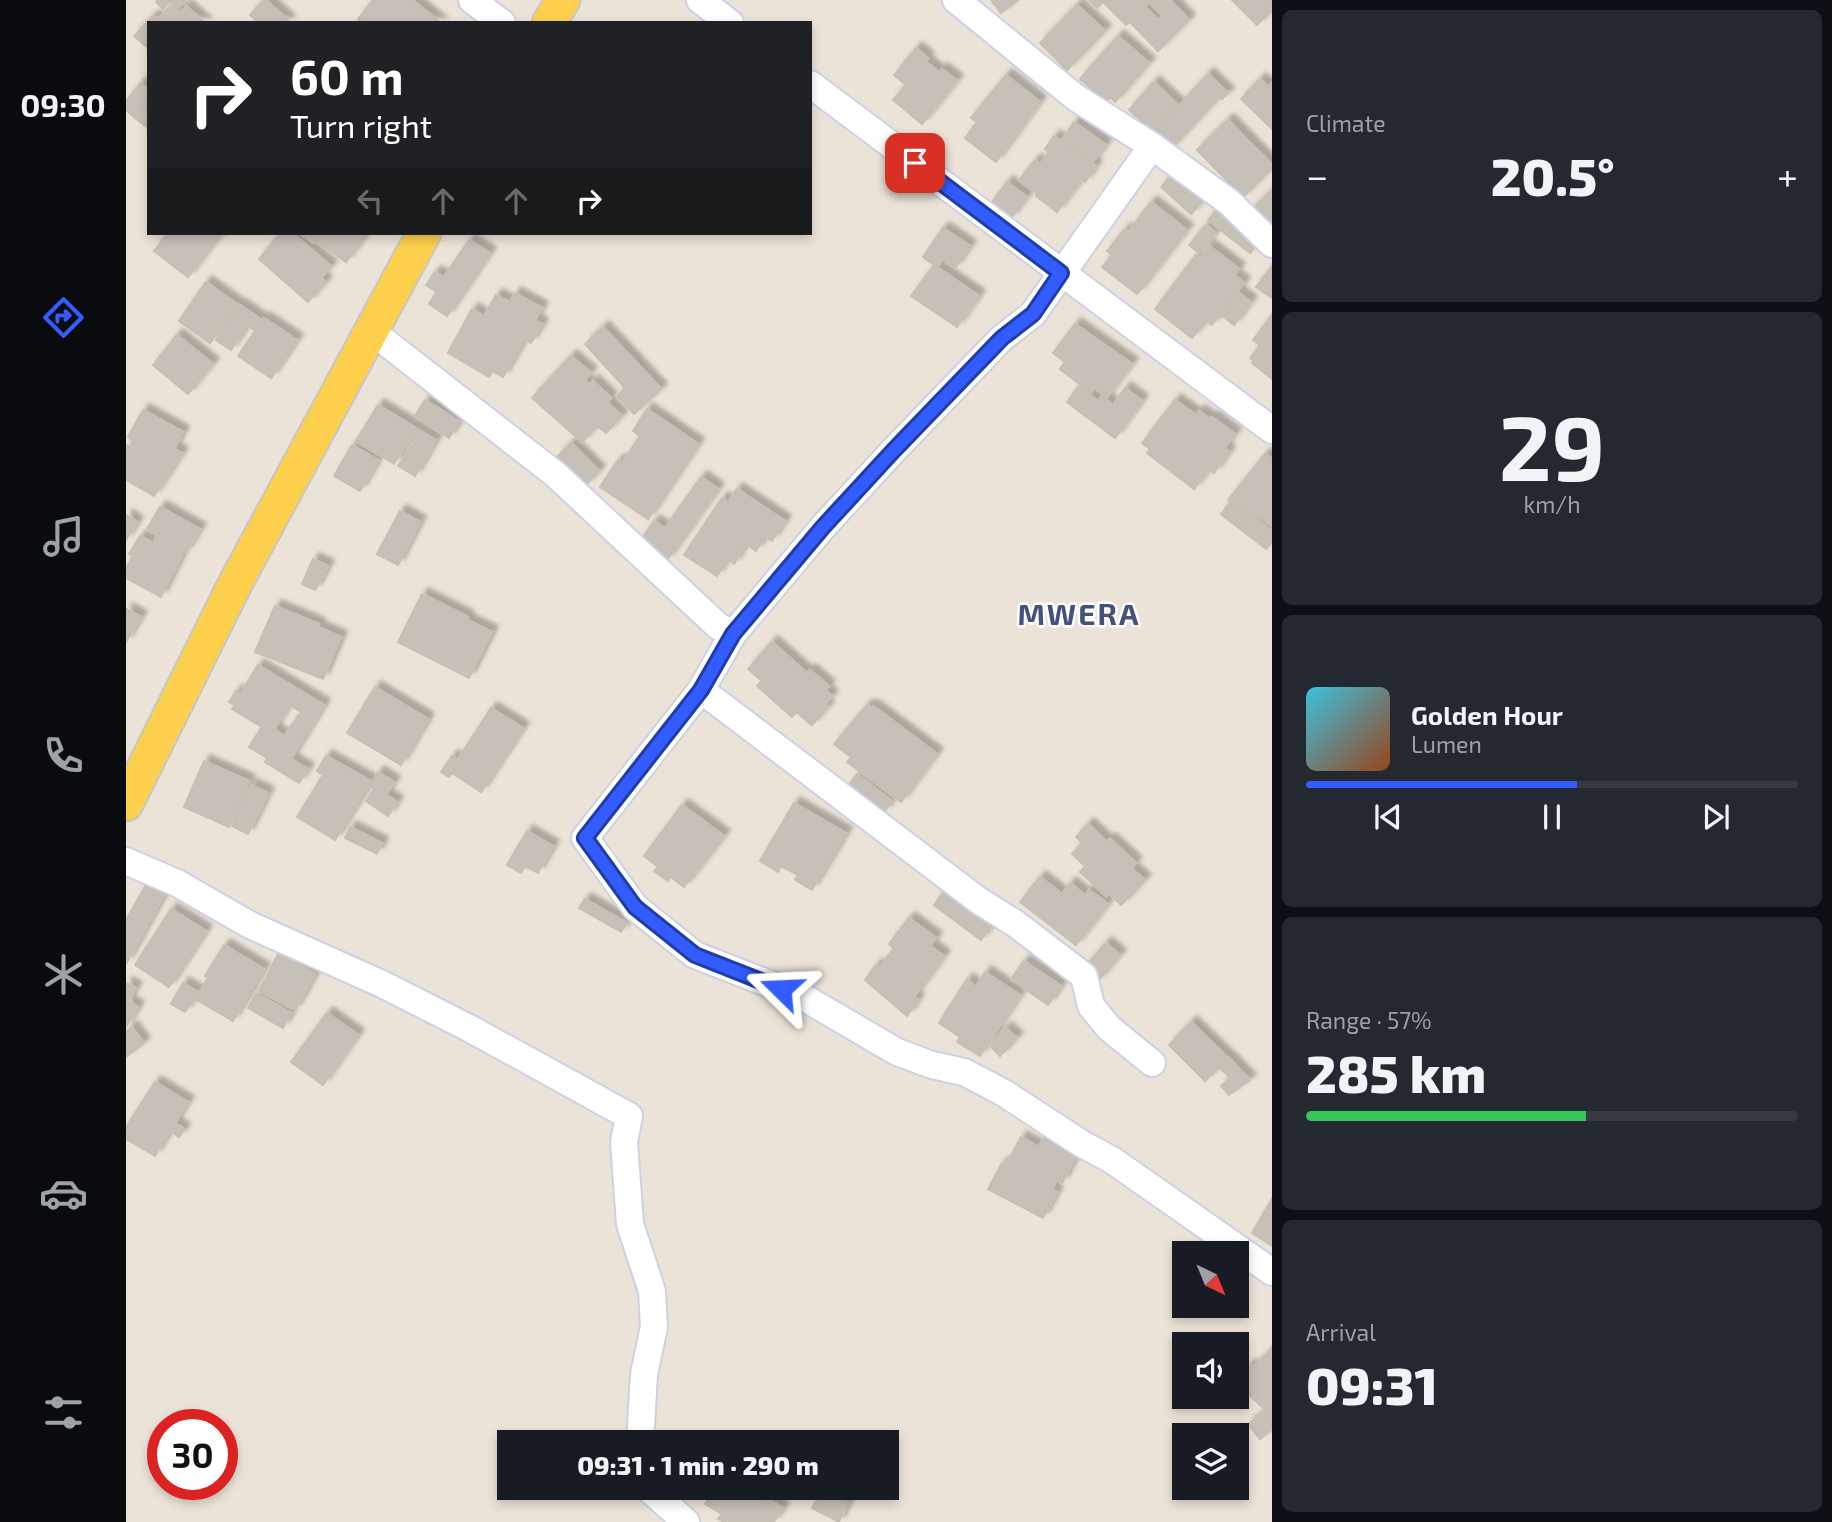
<!DOCTYPE html>
<meta charset="utf-8">
<style>
body{margin:0;font-family:"Exo 2",sans-serif;background:#242831;color:#f1f3f6;height:100vh;display:flex;flex-direction:column;font-size:26px;white-space:nowrap}
*{box-sizing:border-box;margin:0}
p{font-size:23px;color:#9ea1a6}
.icon{flex:none;width:38px;height:38px;fill:none;stroke:currentColor;stroke-width:2;stroke-linecap:round;stroke-linejoin:round}
.map{position:relative;flex:1;overflow:hidden}
.panel{display:flex;flex-direction:column;gap:10px;padding:10px;background:#0d0f14;width:560px}
.panel>*{flex:none}
.banner{position:absolute;left:21px;top:21px;width:665px;height:214px;border-radius:0px;box-shadow:0 4px 10px #0003;background:#202124;color:#fff;overflow:hidden}
.needle{width:46px;rotate:137deg}
.fabs{position:absolute;left:1046px;top:1241px;display:grid;gap:14px}
.fabs a{display:grid;place-items:center;width:77px;height:77px;border-radius:0px;background:#171b24;box-shadow:0 4px 10px #0003;font-size:35px}
.speed{position:absolute;left:21px;top:1409px;display:flex;gap:14px;font-size:35px;font-weight:700;text-align:center}
.speed>*{display:grid;place-content:center;width:91px;height:91px;border-radius:50%;background:#171b24;box-shadow:0 4px 10px #0003;line-height:1}
.speed .limit{border:10px solid #d22;background:#fff;color:#111}
.pin{position:absolute;display:grid;place-items:center;width:60px;height:60px;color:#fff;margin:-30px;border-radius:14px;box-shadow:0 4px 10px #0006}
.me{position:absolute;width:77px;margin:-38px;rotate:291deg;stroke-linejoin:round;filter:drop-shadow(0 0 5px #0008)}
.turn{display:flex;align-items:center;gap:24px;height:147px;padding:0 28px;font-size:32px}
.turn .icon{width:91px;height:91px;stroke-width:2.5}
.turn b{display:block;font-size:49px;line-height:60px}
.lanes{display:flex;align-items:center;height:66px;padding:0 28px;background:#0003;justify-content:center;gap:35px;direction:ltr}
.lanes .off{opacity:.35}
.big{font-size:52px;font-weight:800;line-height:1.1}
.panel .widget{flex:1;display:flex;flex-direction:column;justify-content:center;gap:10px;min-width:0;padding:0 24px;border-radius:10px;background:#242831}
.panel .dial{align-items:center;gap:0}
.dial b{font-size:91px;line-height:1}
.song{display:flex;align-items:center;gap:21px}
.cover{width:84px;height:84px;border-radius:10px;background:linear-gradient(135deg,hsl(190 70% 55%),hsl(20 70% 35%))}
.played{height:7px;border-radius:4px;background:linear-gradient(90deg,#325cff 55%,#363941 55%)}
.keys{display:flex;justify-content:space-around;direction:ltr}
.heat{display:flex;justify-content:space-between;align-items:center;font-size:38px;direction:ltr}
.charge{height:10px;border-radius:5px;background:linear-gradient(90deg,#34c759 57%,#363941 0)}
.trip{position:absolute;left:371px;top:1430px;width:402px;height:70px;border-radius:0px;background:#171b24;box-shadow:0 4px 10px #0003;font-weight:800;line-height:70px;text-align:center}
main{display:flex;flex:1;min-height:0}
.menu{display:flex;flex-direction:column;width:126px;justify-content:space-around;align-items:center;background:#090b0e;color:#9ea1a6}
.menu .icon{width:49px;height:49px}
.menu .current{color:#325cff}
.menu b{font-size:32px;color:#f1f3f6}
.map>svg:first-child{display:block}
.building{fill:#c7c0b8;stroke:#c7bfb2;stroke-width:2;fill-rule:evenodd;filter:url(#shadow)}
.lines{fill:none;stroke-linecap:round;stroke-linejoin:round}
.minor-casing{stroke:#cdd2e3;stroke-width:30}
.major-casing{stroke:#c7c7c7;stroke-width:37}
.minor{stroke:#fff;stroke-width:26}
.major{stroke:#fcd04d;stroke-width:33}
.route-casing{stroke:#203ca6;stroke-width:18}
.route{stroke:#325cff;stroke-width:12}
.labels{text-anchor:middle;stroke-width:5;stroke-linejoin:round;paint-order:stroke}
.district-label{font-size:30px;font-weight:bold;letter-spacing:2px;fill:#45507c;stroke:#fff}
</style>
<main>
<nav class="menu">
<b>09:30</b>
<svg class="icon current" aria-label="directions" viewBox="0 0 24 24"><path d="M12 3l9 9-9 9-9-9zM9 14v-3h6M13 9l2 2-2 2"/></svg>
<svg class="icon" aria-label="music" viewBox="0 0 24 24"><path d="M9 18V5l10-2v13"/><circle cx="6" cy="18" r="3"/><circle cx="16" cy="16" r="3"/></svg>
<svg class="icon" aria-label="phone" viewBox="0 0 24 24"><path d="M5 4h4l2 5-3 2q2 4 5 5l2-3 5 2v4C11 20 4 13 5 4z"/></svg>
<svg class="icon" aria-label="climate" viewBox="0 0 24 24"><path d="M12 3v18M4 7l16 10M4 17L20 7"/></svg>
<svg class="icon" aria-label="car" viewBox="0 0 24 24"><path d="M5 17H2v-5l4-1 3-4h7l3 4 3 1v5h-3M9 17h6M6 11h13"/><circle cx="7" cy="17" r="2"/><circle cx="17" cy="17" r="2"/></svg>
<svg class="icon" aria-label="filters" viewBox="0 0 24 24"><path d="M4 7h16M4 17h16"/><circle cx="9" cy="7" r="2"/><circle cx="15" cy="17" r="2"/></svg>
</nav>
<div class="map">
<svg width="1146" height="1522" viewBox="0 0 1146 1522">
<defs>
<filter id="shadow"><feDropShadow dx="6" dy="-6" stdDeviation="2" flood-color="#0004"/></filter>
</defs>
<rect width="100%" height="100%" fill="#ece3d8"/>
<path class="building" d="M32,0h28l-8,8 -8,-7 -7,8 -7,-7z
M138,0h2l23,21 -2,2h-28l-9,-8z
M247,0h39l29,23h-78l-5,-4z
M865,0h27l-17,13z
M963,0h81l19,20 -31,31 -28,-29 -4,3 -23,-23 -6,6zM1023,2l13,13 -4,5 -13,-13z
M1106,0h40v9l-15,16z
M48,5l7,7 5,-6 19,17h-56v26l-15,-13 19,-20 4,3z
M951,5l28,26 -38,39 -27,-27z
M992,36l31,27 -34,39 -5,-5 -4,5 -26,-23z
M790,48l12,10 -3,3 14,11 3,-3 15,12 -35,43 -29,-24 13,-15 -12,-10z
M1082,74l20,19 -6,6 -3,-2 -48,52 -17,-16z
M880,75l34,27 -44,60 -31,-24 12,-16 -6,-4z
M1134,79l9,8 3,-4v46l-31,-30z
M1028,82l24,23 -25,27 -24,-22z
M15,83l8,7v8l-15,19 -8,-7v-9z
M18,105l5,3v21l-15,-12z
M1102,120l44,45v3l-29,29 -46,-47z
M948,122l32,23 -13,17 -31,-22z
M928,136l42,30 -11,16 -3,-3 -25,33 -21,-16 2,-2 -19,-14 16,-20 5,4 9,-12 -4,-3z
M1048,173l30,26 -13,15 -30,-27z
M881,182l20,15 -16,21 -20,-15z
M1146,190v48l-24,-24z
M1025,202l36,28 -50,64 -35,-27 10,-12 -5,-4 18,-22 3,3z
M1094,206l41,34 -11,13 -42,-33z
M1080,225l10,8 -17,20 -10,-8z
M817,228l27,18 -15,22 -12,-9 -6,8 -14,-10z
M42,233h54l-34,44 -34,-26z
M155,233h11l39,33 -10,12 5,4 -18,20 -49,-43z
M173,233h68l-21,29 -30,-21 -2,2z
M343,240l21,13 -43,63 -18,-12 8,-12 -11,-7 9,-13 9,5z
M1083,246l30,23 -5,6 10,8 -32,42 -6,-4 -14,17 -37,-29 41,-54 4,3z
M808,265l45,31 -22,31 -46,-31z
M1146,266v32l-16,-11z
M80,282l32,23 -28,38 -31,-22z
M1112,292l13,10 -17,23 -14,-11z
M389,293l27,15 -7,12 7,4 -11,19 -6,-4 -22,38 -10,-6 -4,6 -41,-24 24,-44 12,7 12,-21 14,7z
M114,305l22,15 -7,10 -8,-4 -16,24 -15,-10z
M1146,315v64l-20,-16 2,-2 -4,-3 10,-13 -7,-5z
M138,318l33,22 -26,38 -33,-22z
M949,324l57,40 -25,33 -12,-9 -4,5 -31,-24 5,-7 -12,-9z
M477,327l58,62 -27,25 -17,-18 8,-8 -40,-44z
M51,335l36,29 -25,30 -35,-29z
M445,356l20,17 -7,7 5,5 4,-4 18,17 -4,4 15,14 -16,17 -9,-7 -15,16 -50,-44z
M952,387l20,14 4,-5 11,9 12,-17 17,13 -27,37 -48,-36z
M299,400l34,21 -10,17 -34,-22z
M1049,400l21,15 3,-4 11,8 2,-2 23,17 -10,14 4,4 -15,21 -5,-4 -15,20 -47,-36 3,-4 -8,-6z
M252,405l38,23 -22,36 -38,-23z
M521,409l51,35 -50,75 -48,-32 18,-27 4,3 18,-27 -7,-5z
M17,410l40,22 -9,17 8,4 -28,43 -28,-16v-35l4,2 3,-7 -5,-3z
M290,428l20,12 -21,36 -17,-10 15,-23 -5,-3z
M445,443l28,28 -13,14 -29,-28z
M226,445l26,15 -18,31 -26,-15z
M1139,454l7,5v67l-19,-14 -3,4 -22,-16z
M575,477l17,12 -51,71 -27,-19 14,-20 11,7z
M611,489l48,32 -13,20 -7,-4 -9,14 -10,-7 -12,20 -6,-5 -11,17 -33,-21 38,-57 6,4z
M1103,504l18,14 -8,10 -18,-14z
M34,507l40,22 -14,23 -2,-1 -23,46 -35,-19v-10l7,-12 -4,-2 11,-18 13,7 5,-8 -11,-6z
M274,511l20,11 -22,43 -21,-11z
M1125,514l21,17v11l-6,7 -27,-21z
M0,515l11,7 -11,18z
M187,559l15,7 -13,24 -13,-6z
M296,594l46,23 -1,3 25,12 -23,46 -71,-36z
M149,606l44,18 -1,3 23,10 -18,42 -68,-27z
M0,609l15,8 -15,25z
M646,642l35,31 3,-3 19,16 -4,4 7,6 -7,8 3,3 -16,18 -16,-13 -4,5 -35,-31 5,-5 -14,-12z
M132,665l66,40 -33,54 17,10 -9,14 -34,-21 2,-4 -18,-11 13,-20 -30,-18 3,-4 -6,-3 7,-11 4,3zM164,705l11,7 -17,24 -10,-7z
M249,687l53,32 -27,46 -54,-32z
M741,705l5,3 1,-2 64,48 -36,48 -54,-40 4,-5 -17,-13z
M365,708l32,20 -42,64 -29,-19 -3,4 -8,-5 11,-16 6,3z
M200,756l45,25 -36,59 -38,-23 26,-42 -6,-4z
M78,761l45,20 -20,46 -45,-20z
M252,772l16,10 -8,13 11,7 -9,14 -22,-15 8,-12 -4,-3z
M731,774l35,27 -8,11 -35,-27z
M125,785l17,8 -20,41 -16,-8z
M668,803l52,30 -34,57 -17,-10 3,-5 -17,-9 -3,6 -18,-11z
M556,805l42,31 -40,51 -13,-10 -3,4 -14,-10 4,-4 -14,-11z
M962,824l19,18 3,-3 26,24 -5,5 14,12 -24,25 -12,-12 -3,3 -26,-24 5,-6 -13,-12 10,-11 -6,-6z
M224,827l32,16 -5,11 -32,-16z
M401,831l26,15 -15,27 -13,-7 -4,7 -14,-8z
M914,877l22,17 8,-11 15,12 4,-5 19,14 -32,41 -56,-43z
M21,883l18,10 -39,71v-44z
M821,887l47,36 -13,17 -47,-35z
M459,899l42,24 -6,9 -42,-24z
M45,909l35,22 -37,56 -34,-22z
M783,918l27,20 -6,8 14,10 -30,41 4,3 -11,16 -42,-36 11,-15 4,2 14,-19 -5,-4z
M980,943l14,12 -22,26 -14,-13z
M98,945l40,24 -31,52 -38,-22 13,-21 -3,-2z
M152,954l37,20 -20,36 -36,-19z
M898,961l37,25 -13,19 -37,-26z
M859,972l35,23 -40,61 -23,-14 3,-5 -21,-14 28,-44 9,8z
M0,983l10,5 -8,13 10,6 -12,20z
M57,983l15,9 -13,20 -14,-8z
M130,993l35,20 -8,15 -35,-20z
M201,1013l31,22 -35,50 -32,-23z
M1065,1022l37,36 -23,23 -36,-36z
M6,1027l12,16 -18,14v-25z
M880,1028l11,10 -17,18 -9,-9 3,-4 -2,-2z
M1103,1058l21,22 -21,15 -8,-9 9,-8 -11,-11z
M29,1082l33,20 -13,21 9,6 -5,8 -9,-6 -15,25 -29,-17v-12z
M921,1131l33,18 -18,34 -5,-3 -5,10 5,2 -14,26 -55,-29 14,-26 4,2 15,-28 18,10z
M1146,1199v47l-20,-13z
M1146,1348v68l-35,-32v-5l13,-14 3,3z
M1139,1411l7,9v9l-12,10 -12,-15z
M589,1488h28l23,15 2,-4 15,9 -9,14h-50l-6,-3 4,-5 -17,-10z
M695,1490l27,13 -9,19 -27,-14z"/>
<g class="lines">
<g class="minor-casing">
<path id="minor" d="M346,0l30,23
M574,0l30,23
M830,0l119,97 77,49
M684,84l462,346
M244,330l185,144 163,152 15,8 -32,56 -116,148 50,69 60,48 108,42 94,55 35,13 32,7 40,21 78,51 30,16 160,112
M607,634l90,-107 71,-77 108,-112 31,-24 119,-168 77,56 43,42
M575,690l277,210 38,24 68,52 7,30 18,22 43,35
M0,861l51,22 73,42 132,59 87,44 160,88 -5,26 6,82 22,67 2,36 -10,47 -4,68
M522,1488l38,34"/>
</g>
<g class="major-casing">
<path id="major" d="M423,23l14,-23
M0,804l109,-220 189,-351"/>
</g>
<use href="#minor" class="minor"/>
<use href="#major" class="major"/>
</g>
<g class="lines">
<g class="route-casing">
<path id="route" d="M655,989l-86,-34 -60,-48 -50,-69 116,-148 32,-56 90,-107 71,-77 108,-112 31,-24 28,-41 -146,-110"/>
</g>
<use href="#route" class="route"/>
</g>
<g class="labels">
<g class="district-label">
<text x="953" y="625">MWERA</text>
</g>
</g>
</svg>
<div class="fabs">
<a><svg class="needle" viewBox="-14 -14 28 28"><path d="M0-13l5 13h-10z" fill="#e53935"/><path d="M0 13l5-13h-10z" fill="#9ea1a6"/></svg></a>
<a><svg class="icon" aria-label="sound" viewBox="0 0 24 24"><path d="M4 9h4l5-4v14l-5-4H4zM17 9q2 3 0 6"/></svg></a>
<a><svg class="icon" aria-label="layers" viewBox="0 0 24 24"><path d="M12 4l9 5-9 5-9-5zM3 14l9 5 9-5"/></svg></a>
</div>
<div class="speed"><div class="limit">30</div></div>
<div class="pin" style="left:789px;top:163px;background:#d93025"><svg class="icon" aria-label="arrive" viewBox="0 0 24 24"><path d="M6 21V4h12l-3 4 3 4H6"/></svg></div>
<svg class="me" style="left:655px;top:989px" viewBox="-20 -20 40 40"><path d="M0-17L14 15 0 8-14 15z" fill="#325cff" stroke="#fff" stroke-width="4"/></svg>
<div class="trip">09:31 · 1 min · 290 m</div>
<div class="banner">
<div class="turn"><svg class="icon" aria-label="right" viewBox="0 0 24 24"><path d="M7 20v-9h11M14 6l5 5-5 5"/></svg><div><b>60 m</b>Turn right</div></div>
<div class="lanes"><svg class="icon off" aria-label="left" viewBox="0 0 24 24"><path d="M17 20v-9H6M10 6l-5 5 5 5"/></svg><svg class="icon off" aria-label="ahead" viewBox="0 0 24 24"><path d="M12 20V5M6 11l6-6 6 6"/></svg><svg class="icon off" aria-label="ahead" viewBox="0 0 24 24"><path d="M12 20V5M6 11l6-6 6 6"/></svg><svg class="icon" aria-label="right" viewBox="0 0 24 24"><path d="M7 20v-9h11M14 6l5 5-5 5"/></svg></div>
</div>
</div>
<section class="panel">
<div class="widget"><p>Climate</p>
<div class="heat"><a>−</a><b class="big">20.5°</b><a>+</a></div>
</div>
<div class="widget dial"><b>29</b><p>km/h</p></div>
<div class="widget">
<div class="song"><i class="cover"></i><div><b>Golden Hour</b><p>Lumen</p></div></div>
<div class="played"></div>
<div class="keys"><svg class="icon" aria-label="previous" viewBox="0 0 24 24"><path d="M18 5L8 12l10 7zM5 5v14"/></svg><svg class="icon" aria-label="pause" viewBox="0 0 24 24"><path d="M8 5v14M16 5v14"/></svg><svg class="icon" aria-label="next" viewBox="0 0 24 24"><path d="M6 5l10 7-10 7zM19 5v14"/></svg></div>
</div>
<div class="widget"><p>Range · 57%</p><b class="big">285 km</b><div class="charge"></div></div>
<div class="widget"><p>Arrival</p><b class="big">09:31</b></div>
</section>
</main>
